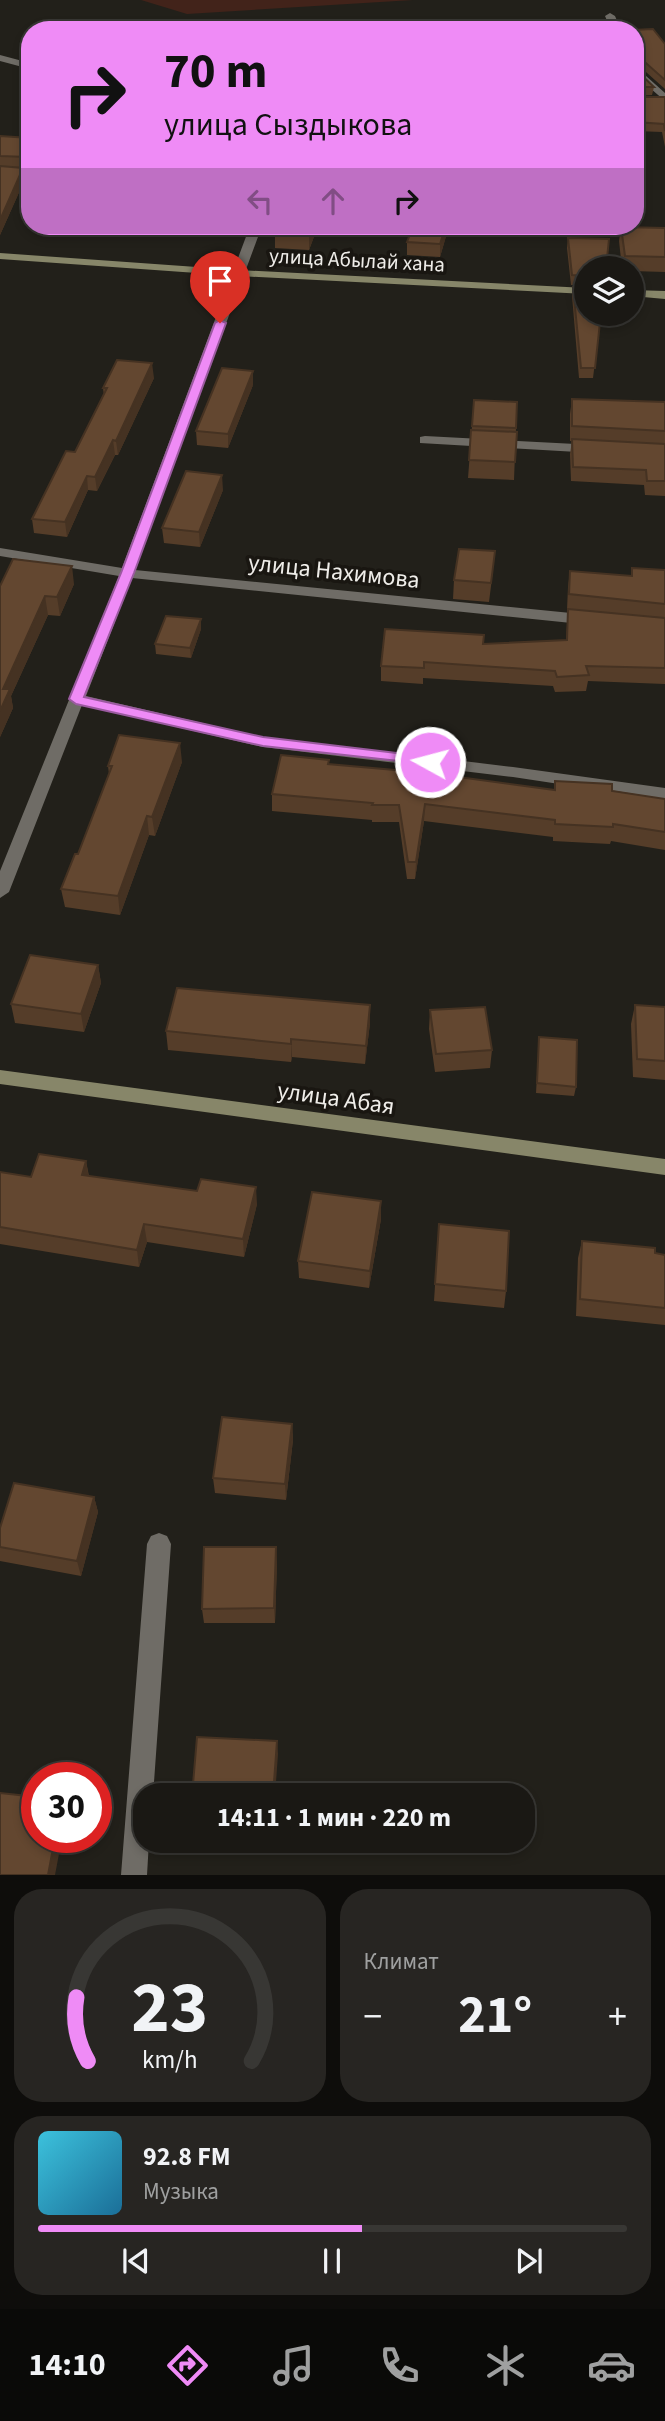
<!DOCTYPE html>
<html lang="ru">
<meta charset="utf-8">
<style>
body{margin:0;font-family:"Source Sans 3",sans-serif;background:#272522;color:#f1f3f6;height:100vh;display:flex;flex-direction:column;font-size:26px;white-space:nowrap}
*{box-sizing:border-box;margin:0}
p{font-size:23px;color:#9fa0a0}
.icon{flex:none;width:38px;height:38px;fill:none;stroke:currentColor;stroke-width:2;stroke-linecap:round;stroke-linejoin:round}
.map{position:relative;height:1875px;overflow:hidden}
.sheet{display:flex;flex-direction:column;gap:14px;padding:14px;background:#0e0d0b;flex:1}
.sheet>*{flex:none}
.top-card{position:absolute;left:21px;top:21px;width:623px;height:214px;border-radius:28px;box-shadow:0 4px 10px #0003,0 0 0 2px #383734;background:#ef8bf6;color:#111;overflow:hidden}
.fabs{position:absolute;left:574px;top:256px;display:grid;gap:14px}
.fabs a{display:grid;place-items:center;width:70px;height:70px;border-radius:50%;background:#1a1814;box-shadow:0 4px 10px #0003,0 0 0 2px #383734;font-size:35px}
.speed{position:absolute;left:21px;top:1762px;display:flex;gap:14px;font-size:35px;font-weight:700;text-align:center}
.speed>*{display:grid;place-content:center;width:91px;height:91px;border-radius:50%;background:#1a1814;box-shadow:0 4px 10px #0003,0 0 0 2px #383734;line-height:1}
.speed .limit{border:10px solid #d22;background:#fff;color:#111}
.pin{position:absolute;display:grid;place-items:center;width:60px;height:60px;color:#fff;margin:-72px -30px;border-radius:50% 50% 50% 0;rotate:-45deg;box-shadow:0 0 7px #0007}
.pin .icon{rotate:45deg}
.me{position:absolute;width:77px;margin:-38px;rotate:277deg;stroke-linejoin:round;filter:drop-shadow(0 0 5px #0008)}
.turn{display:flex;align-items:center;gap:24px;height:147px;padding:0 28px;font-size:32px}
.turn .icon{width:91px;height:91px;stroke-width:2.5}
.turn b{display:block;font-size:49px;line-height:60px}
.lanes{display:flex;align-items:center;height:66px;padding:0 28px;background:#0003;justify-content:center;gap:35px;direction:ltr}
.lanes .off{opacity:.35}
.big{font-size:52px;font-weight:700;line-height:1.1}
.sheet .card{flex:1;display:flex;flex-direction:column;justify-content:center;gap:10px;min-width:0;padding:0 24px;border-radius:28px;background:#272522}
.sheet .dial{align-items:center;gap:0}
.dial svg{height:182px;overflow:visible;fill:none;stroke:#383734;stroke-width:7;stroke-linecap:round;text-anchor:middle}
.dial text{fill:#f1f3f6;stroke:none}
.song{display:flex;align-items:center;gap:21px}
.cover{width:84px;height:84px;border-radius:10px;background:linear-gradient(135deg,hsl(190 70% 55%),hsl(200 70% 35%))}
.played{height:7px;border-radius:4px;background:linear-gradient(90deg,#ef8bf6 55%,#383734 55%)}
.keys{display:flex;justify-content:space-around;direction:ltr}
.heat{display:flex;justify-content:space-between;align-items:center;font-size:38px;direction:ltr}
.sheet .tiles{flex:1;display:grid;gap:14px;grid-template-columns:1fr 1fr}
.card:last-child{grid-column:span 2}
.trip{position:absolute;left:133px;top:1783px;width:402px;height:70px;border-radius:28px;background:#1a1814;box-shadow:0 4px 10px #0003,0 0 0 2px #383734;font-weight:700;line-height:70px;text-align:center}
.dock{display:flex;height:112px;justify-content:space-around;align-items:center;background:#0a0a08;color:#9fa0a0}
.dock .icon{width:49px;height:49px}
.dock .selected{color:#ef8bf6}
.dock b{font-size:32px;color:#f1f3f6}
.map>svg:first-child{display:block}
.green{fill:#42231a}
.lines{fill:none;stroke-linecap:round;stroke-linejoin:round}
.street{fill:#6f6c66;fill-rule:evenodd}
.secondary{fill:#878669;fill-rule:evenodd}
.wall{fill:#553d29}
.shaded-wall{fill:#453222}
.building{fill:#634730;stroke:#453222;stroke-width:2}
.route{fill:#ef8bf6;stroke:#9b5aa0;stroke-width:2}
.labels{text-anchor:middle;stroke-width:7;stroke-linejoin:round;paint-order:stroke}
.far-street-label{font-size:21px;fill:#efede9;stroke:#191611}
.street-label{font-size:24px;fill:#efede9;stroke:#191611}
</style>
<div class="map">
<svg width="665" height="1875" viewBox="0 0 665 1875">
<rect width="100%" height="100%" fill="#22201a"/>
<path class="green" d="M141,0h272l-226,14z"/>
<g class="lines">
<path class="street" d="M610,13l5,3 6,14h-10l-6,-14z
M0,55l30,8v6l-30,-8z
M635,66l30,27v8l-30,-26z
M0,169l30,2v6l-30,-2z
M250,226h12l-127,344 456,45 7,5 -7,5 -459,-47 -46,118 177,41 250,30 152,21v12l-152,-23 -250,-30 -181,-42 -73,187 -9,6v-27l119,-295 -119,-20v-8l122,20z
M425,436l170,9 7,4 -7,4 -175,-10v-6z
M159,1533l8,3 4,8 -18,252h-8v45h4l-2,34h-26l26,-331 4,-8z"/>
<path class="secondary" d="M0,253l239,17 347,18v6l-347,-18 -239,-17z
M632,290l33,1v8l-33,-3z
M0,1070l665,89v16l-665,-91z"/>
</g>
<path class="wall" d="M635,30l30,14v45l-28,-25h-2z
M635,69l19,18 -2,8 -17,1z
M635,97h30v50l-3,-15 -27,-1z
M0,137l30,1v30h-7l2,11 -25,56z
M39,226h87l-7,11 -79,-5z
M318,226l-9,24 -34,-2v-16z
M449,226l-9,31 -33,-2v-13z
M621,227l44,1v44l-33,-1v-3h-10l-3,-27z
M568,238l18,30v17h-15l-4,-37z
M573,287l28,26 -8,65h-14l-7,-82z
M154,378l-36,77h-3l-18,36 -9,-1 -21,47 -33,-4 -2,-14 43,-67 29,-56 -1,-8z
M253,385l-25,63 -31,-3 -1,-14z
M572,399l93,3v94l-20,-1 -1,-10 -73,-4 -1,-27 2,-13h-2v-27z
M474,400l43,2 -3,78 -46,-2z
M223,490l-23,57 -36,-4 -2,-15z
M632,568l33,2v114l-77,-3 -2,10 -31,1 -2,-6 -130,-8v6l-42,-3v-15l103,-22 82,-4 2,-30h-1l1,-23 2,-16 61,5z
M493,570l-4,32 -36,-3 1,-19z
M74,584l-14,32 -12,-1 -37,81 2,12 -13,29v-151z
M201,629l-10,29 -35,-4 -1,-10z
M329,760v4l225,26 1,-9 110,18v51l-54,-9 -1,3 -57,-3v-4l-129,-16 -9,58h-8l-8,-57h-27v-2l-100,-9v-17z
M182,762l-27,74 -6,-1 -29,80 -55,-8 -4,-18 17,-35 31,-80 -1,-8z
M98,965l3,18 -17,49 -69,-9 -4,-19z
M370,1005v18l-5,41 -73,-7 -1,5 -123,-12 -2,-19z
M635,1005l30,2v73l-32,-3 -2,-53z
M430,1010l62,40 -2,18 -55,4 -6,-43z
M539,1037l37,50 -2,9 -38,-3z
M86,1161l3,15 168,28 -13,53 -97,-15 -8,25 -139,-23v-72l31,5z
M381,1201v18l-12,69 -70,-10 -1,-17z
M439,1224l67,67 -2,17 -70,-7z
M582,1241l83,14v70l-89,-9 2,-58z
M292,1424l1,16 -7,60 -71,-7 -2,-15z
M94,1497l4,15 -17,64 -81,-15v-33z
M277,1562l-2,61h-71l-2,-14z
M190,1841h82v8l-81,-4z"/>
<path class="shaded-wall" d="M23,168l2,11 -25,56v-15z
M118,226h8l-7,11z
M312,226h6l-9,24v-15z
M446,226h3l-9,31v-13z
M152,363l2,15 -36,77 -2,-14z
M253,371v14l-25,63v-14z
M113,440l2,15 -18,36 -2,-14z
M222,475l1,15 -23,57 -1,-15z
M87,476l1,14 -21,47 -2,-15z
M72,566l2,18 -14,32 -3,-19z
M45,596l3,19 -37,81 2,12 -13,29v-26l3,-22z
M201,619v10l-10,29 -1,-10z
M180,743l2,19 -27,74 -3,-19z
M425,804l-1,17 -9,58 1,-17z
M147,816l2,19 -29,80 -2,-19z
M98,965l3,18 -17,49 -3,-18z
M370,1005v18l-5,41 1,-18z
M291,1039l1,18 -1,5z
M86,1161l3,18 -7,-4z
M256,1187l1,17 -13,53 -1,-18z
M381,1201v18l-12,69 1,-17z
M144,1224l3,18 -8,25 -2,-17z
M292,1424l1,16 -7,60 -1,-16z
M94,1497l4,15 -17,64 -4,-15z
M276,1547l1,15 -2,61 -1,-15z
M277,1741l1,13 -3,42h-2z
M55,1838h7l-7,37h-7z"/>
<path class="building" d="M653,29l12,15v36l-27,-24h-3v-26h-3z
M635,69l19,18h-19z
M635,97h30v34l-1,-7 -29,-2z
M0,136l30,2v16l-2,3 -28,-1z
M0,166l23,2 -23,52z
M278,226h34l-3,9 -34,-3z
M413,226h33l-6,18 -33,-2z
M621,227l44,1v29l-40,-1z
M568,238l41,1 -3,29h-20v8l-14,-1z
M573,287h13v26h15l-6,55h-14z
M117,360l35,3 -36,78 -3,-1 -18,37 -8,-1 -22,46 -33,-3 34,-68 9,1 32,-64h-4z
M222,368l31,3 -25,63 -32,-3z
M572,399l93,3v29l-93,-5z
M474,400l43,2 -1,26 -44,-2z
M471,430l46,2 -2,30 -46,-2z
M572,439l93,5v37h-18l-1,-11 -73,-3z
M186,471l36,4 -23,57 -37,-4z
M459,549l36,2 -4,32 -37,-3z
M13,559l59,7 -15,31 -12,-1 -42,93h7l-10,22v-125z
M632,568l33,2v34l-96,-10 1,-23 62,5z
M568,609l97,9v50l-79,-2 3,9 -32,2 -2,-6 -131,-9v6l-43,-2 4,-37 99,6 -1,9 84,-4z
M166,616l35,3 -11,29 -35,-4z
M119,735l61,8 -28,74 -5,-1 -29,80 -57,-7 14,-35h3l34,-88h-4z
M281,755l48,5 -1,4 101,9 126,17v-9l57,3v7l53,8v33l-52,-8v3l-58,-3v-4l-130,-16 -9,58h-8l-9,-57h-27l1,-2 -101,-9z
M30,955l68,10 -17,49 -70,-10z
M177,988l193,17 -4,41 -75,-7v5l-125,-13z
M635,1005l30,2v54l-28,-2z
M485,1007l7,43 -56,4 -6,-44z
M539,1037l38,3 -1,47 -39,-4z
M39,1154l47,7 -4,14 115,16 4,-12 55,8 -13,52 -99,-15 -7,26 -137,-23v-55l31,5z
M312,1192l69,9 -11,70 -72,-10z
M439,1224l70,7 -3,60 -71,-7z
M582,1241l73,7v5l10,2v53l-85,-9z
M222,1417l70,7 -7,60 -72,-6z
M14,1483l80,14 -17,64 -77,-14v-19z
M204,1547h72l-2,61 -72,1z
M197,1737l80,4 -4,55h-81z
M0,1793l37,4v41h18l-7,37h-48z"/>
<path class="route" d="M220,320l6,3 -92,250 -50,124 179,40 167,20 5,1 2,4 -2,3 -172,-19 -187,-42 -7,-5 52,-126 94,-250z"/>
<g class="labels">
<g class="far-street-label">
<text transform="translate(357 260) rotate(3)" y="7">улица Абылай хана</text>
</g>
<g class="street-label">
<text transform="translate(334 571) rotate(6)" y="8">улица Нахимова</text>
<text transform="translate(336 1098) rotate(8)" y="8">улица Абая</text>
</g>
</g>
</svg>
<div class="fabs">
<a><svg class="icon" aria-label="layers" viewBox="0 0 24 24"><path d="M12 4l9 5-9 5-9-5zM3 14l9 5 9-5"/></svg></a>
</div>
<div class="speed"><div class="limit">30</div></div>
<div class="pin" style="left:220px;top:323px;background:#d93025"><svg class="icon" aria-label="arrive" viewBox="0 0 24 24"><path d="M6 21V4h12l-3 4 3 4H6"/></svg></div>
<svg class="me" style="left:430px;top:762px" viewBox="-20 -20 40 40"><circle r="17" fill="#ef8bf6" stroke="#fff" stroke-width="3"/><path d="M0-11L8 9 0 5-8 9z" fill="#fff"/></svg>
<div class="trip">14:11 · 1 мин · 220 m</div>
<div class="top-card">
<div class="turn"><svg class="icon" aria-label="right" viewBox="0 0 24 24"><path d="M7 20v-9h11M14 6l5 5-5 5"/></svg><div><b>70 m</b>улица Сыздыкова</div></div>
<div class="lanes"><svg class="icon off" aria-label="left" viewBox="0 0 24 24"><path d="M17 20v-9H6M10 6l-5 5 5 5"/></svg><svg class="icon off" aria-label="ahead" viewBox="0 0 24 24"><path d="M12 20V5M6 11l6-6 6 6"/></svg><svg class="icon" aria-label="right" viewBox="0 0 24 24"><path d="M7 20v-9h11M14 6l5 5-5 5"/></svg></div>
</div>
</div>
<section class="sheet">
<div class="tiles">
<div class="card dial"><svg viewBox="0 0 100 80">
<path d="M14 69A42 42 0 1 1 86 69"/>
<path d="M14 69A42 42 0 0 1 9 41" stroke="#ef8bf6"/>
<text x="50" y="56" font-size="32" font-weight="700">23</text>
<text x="50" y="72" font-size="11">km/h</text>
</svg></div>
<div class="card"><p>Климат</p>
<div class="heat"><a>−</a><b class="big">21°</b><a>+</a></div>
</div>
<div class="card">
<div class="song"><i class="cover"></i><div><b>92.8 FM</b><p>Музыка</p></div></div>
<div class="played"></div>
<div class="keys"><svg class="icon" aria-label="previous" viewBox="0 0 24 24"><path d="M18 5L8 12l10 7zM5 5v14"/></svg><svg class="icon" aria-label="pause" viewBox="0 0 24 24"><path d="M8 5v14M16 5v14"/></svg><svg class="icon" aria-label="next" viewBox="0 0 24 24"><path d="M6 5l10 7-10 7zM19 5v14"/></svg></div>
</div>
</div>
</section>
<nav class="dock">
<b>14:10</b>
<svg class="icon selected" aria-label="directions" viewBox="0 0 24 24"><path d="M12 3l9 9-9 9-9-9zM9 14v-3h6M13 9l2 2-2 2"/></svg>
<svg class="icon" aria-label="music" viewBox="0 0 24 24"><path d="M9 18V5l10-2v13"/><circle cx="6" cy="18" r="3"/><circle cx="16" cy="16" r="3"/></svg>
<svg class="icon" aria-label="phone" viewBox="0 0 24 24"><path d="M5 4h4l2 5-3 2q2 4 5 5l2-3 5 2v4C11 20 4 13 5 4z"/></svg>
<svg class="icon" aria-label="climate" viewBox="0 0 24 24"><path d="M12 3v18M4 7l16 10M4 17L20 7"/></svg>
<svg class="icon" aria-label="car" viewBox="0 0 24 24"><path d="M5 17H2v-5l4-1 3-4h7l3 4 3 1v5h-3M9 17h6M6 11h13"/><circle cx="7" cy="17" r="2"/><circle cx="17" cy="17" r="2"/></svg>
</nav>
